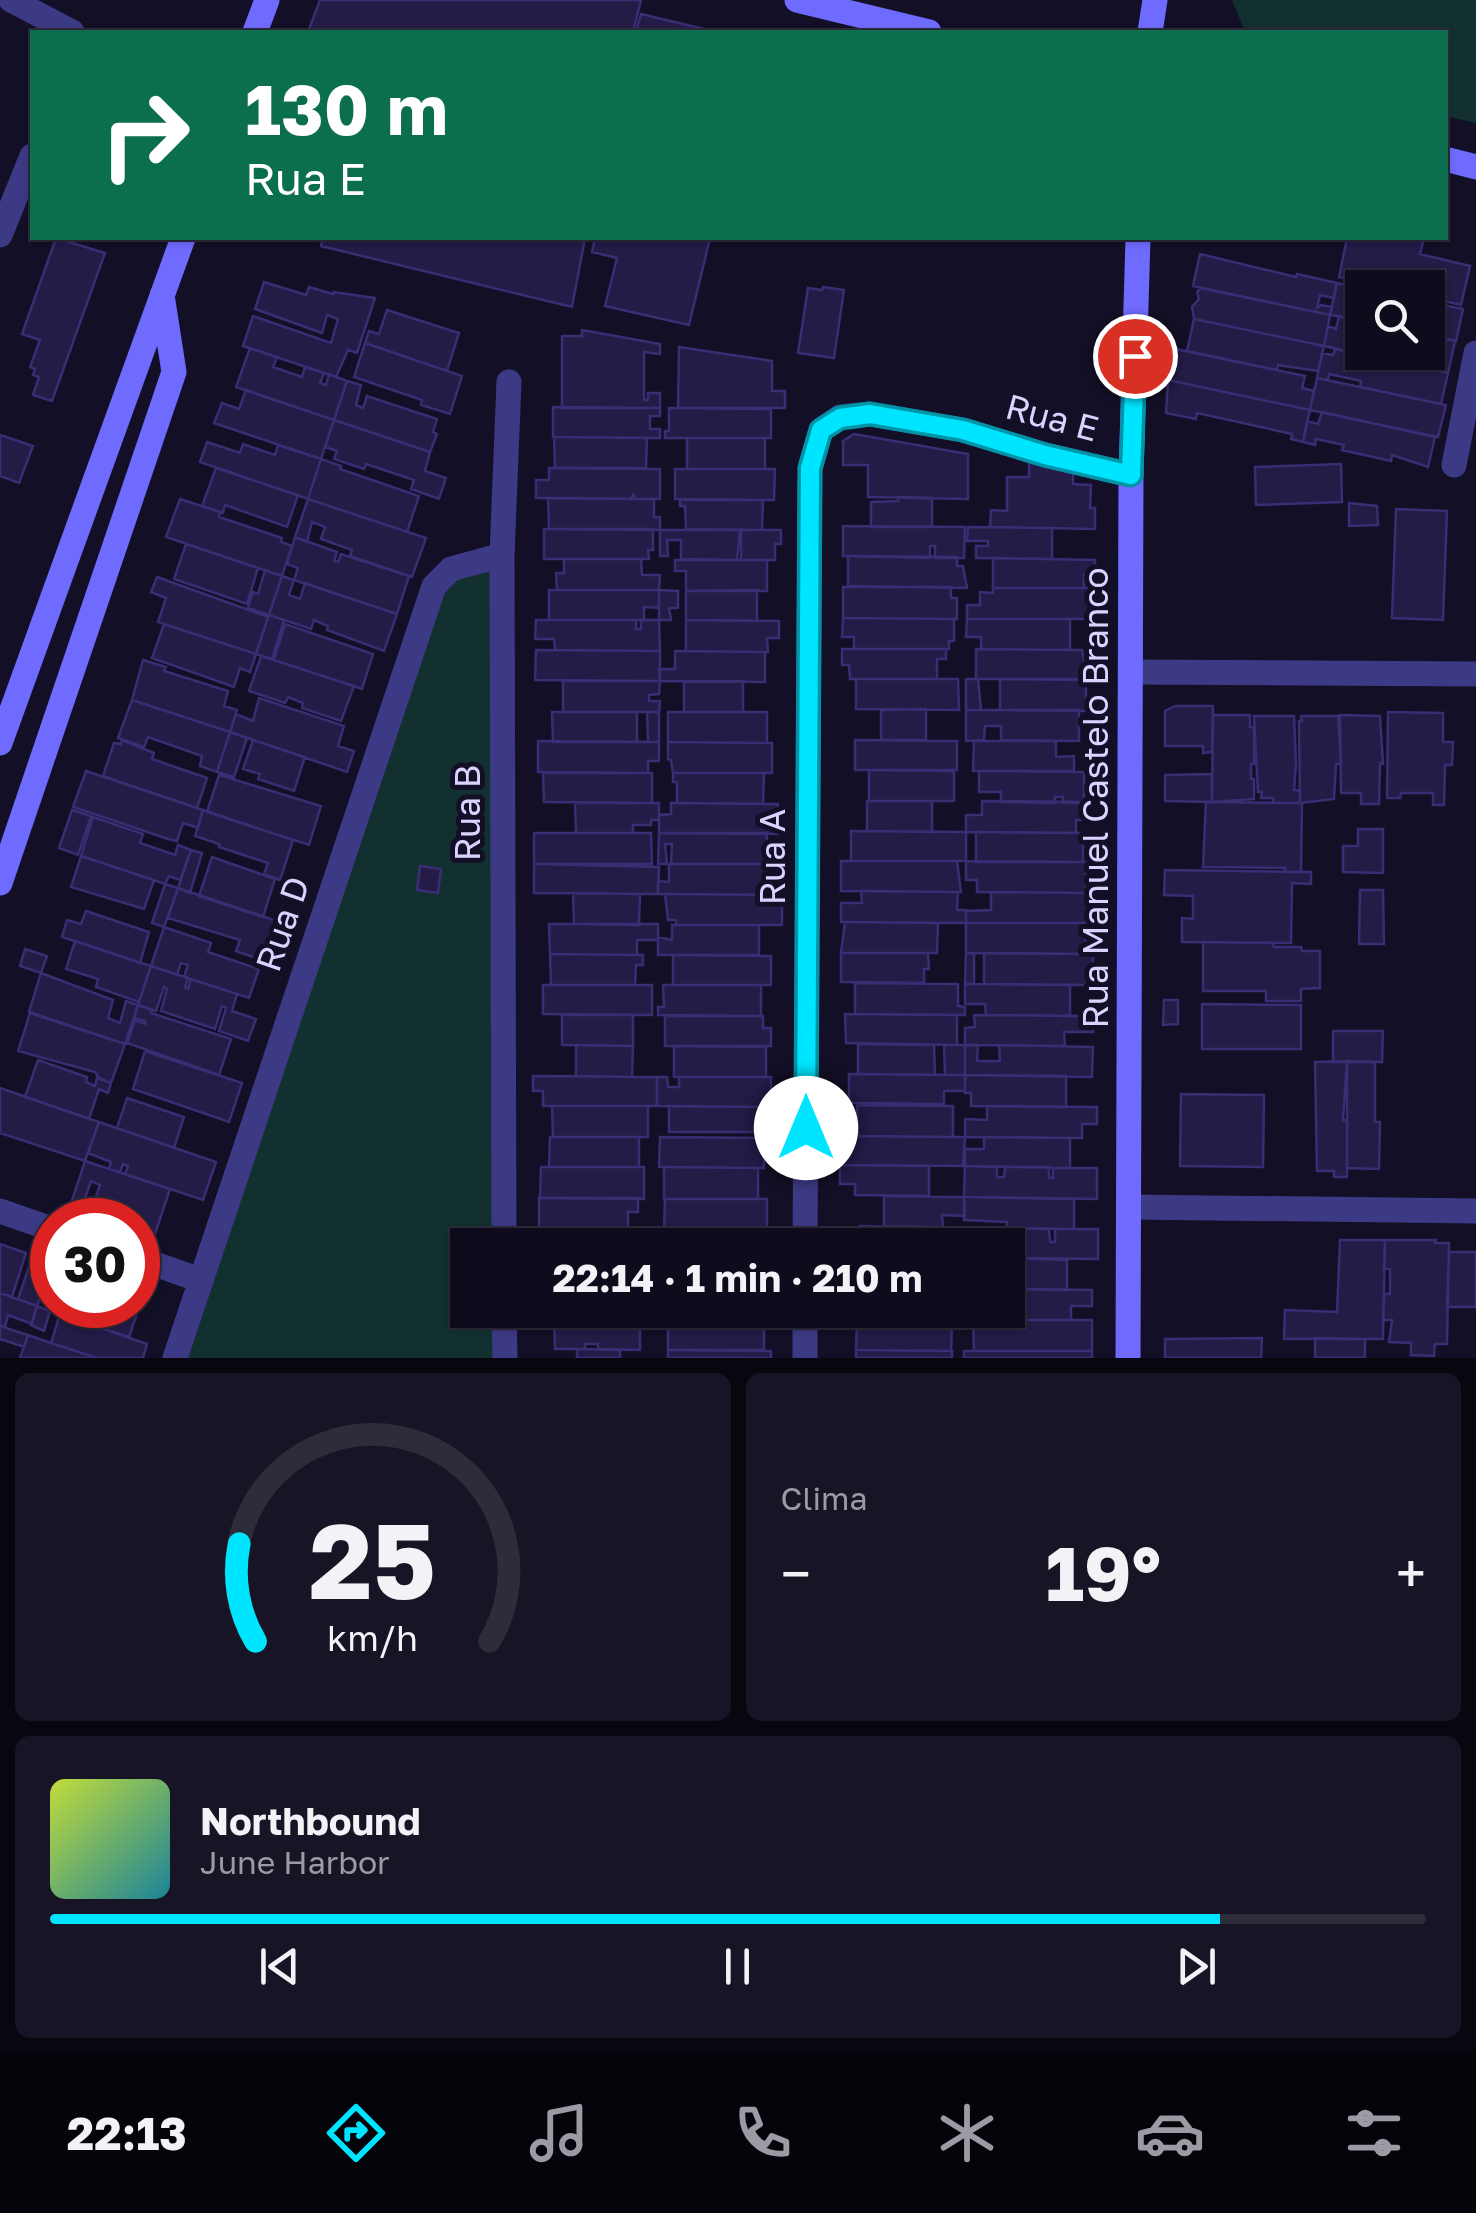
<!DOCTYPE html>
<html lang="pt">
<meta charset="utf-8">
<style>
body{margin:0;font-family:"Golos Text",sans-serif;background:#171425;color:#f1f3f6;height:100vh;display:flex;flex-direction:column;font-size:38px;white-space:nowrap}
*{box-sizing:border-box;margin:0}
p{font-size:32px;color:#9b9ba3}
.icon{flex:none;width:55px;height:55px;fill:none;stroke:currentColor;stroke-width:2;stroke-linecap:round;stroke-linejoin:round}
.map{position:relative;height:1358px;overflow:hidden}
.panel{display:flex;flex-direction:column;gap:15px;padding:15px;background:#08060f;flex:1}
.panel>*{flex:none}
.banner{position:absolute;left:30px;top:30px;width:1418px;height:210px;border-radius:0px;box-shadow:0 2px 8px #0004,0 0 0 2px #2e2b3b;background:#0b6e4f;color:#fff;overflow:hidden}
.controls{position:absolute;left:1345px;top:270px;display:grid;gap:20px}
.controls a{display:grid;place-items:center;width:100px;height:100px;border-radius:0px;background:#0e0b1c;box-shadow:0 2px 8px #0004,0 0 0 2px #2e2b3b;font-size:50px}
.speed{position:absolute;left:30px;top:1198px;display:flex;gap:20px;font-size:50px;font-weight:700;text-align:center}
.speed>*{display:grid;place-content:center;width:130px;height:130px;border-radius:50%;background:#0e0b1c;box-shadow:0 2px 8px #0004,0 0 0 2px #2e2b3b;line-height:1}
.speed .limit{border:15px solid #d22;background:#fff;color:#111}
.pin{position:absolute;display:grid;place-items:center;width:85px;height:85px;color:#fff;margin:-42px;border:5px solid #fff;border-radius:50%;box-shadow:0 2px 10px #0007}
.me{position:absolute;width:110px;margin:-55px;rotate:0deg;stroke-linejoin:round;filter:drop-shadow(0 0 8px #0008)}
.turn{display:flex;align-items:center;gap:35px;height:210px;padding:0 50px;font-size:45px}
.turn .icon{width:130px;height:130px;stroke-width:2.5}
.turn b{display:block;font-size:70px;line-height:85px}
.big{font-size:75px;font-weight:700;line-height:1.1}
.panel .card{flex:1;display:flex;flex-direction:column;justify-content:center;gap:15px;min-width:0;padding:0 35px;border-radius:15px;background:#171425}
.panel .dial{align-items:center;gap:0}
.dial svg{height:260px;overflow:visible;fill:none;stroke:#2e2b3b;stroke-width:7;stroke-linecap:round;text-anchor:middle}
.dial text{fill:#f1f3f6;stroke:none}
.song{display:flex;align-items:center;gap:30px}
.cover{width:120px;height:120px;border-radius:15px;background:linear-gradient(135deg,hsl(70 70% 55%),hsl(190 70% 35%))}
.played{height:10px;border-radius:5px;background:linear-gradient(90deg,#00e5ff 85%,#2e2b3b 85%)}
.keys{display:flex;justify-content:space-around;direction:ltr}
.heat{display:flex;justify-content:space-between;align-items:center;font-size:55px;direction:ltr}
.panel .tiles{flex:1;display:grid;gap:15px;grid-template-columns:1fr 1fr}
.card:last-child{grid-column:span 2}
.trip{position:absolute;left:450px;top:1228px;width:575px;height:100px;border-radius:0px;background:#0e0b1c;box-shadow:0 2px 8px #0004,0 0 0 2px #2e2b3b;font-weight:700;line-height:100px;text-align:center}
.menu{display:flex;height:160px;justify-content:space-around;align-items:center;background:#06040b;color:#9b9ba3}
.menu .icon{width:70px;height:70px}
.menu .active{color:#00e5ff}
.menu b{font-size:45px;color:#f1f3f6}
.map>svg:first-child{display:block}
.green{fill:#12302f}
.building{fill:#241b47;stroke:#3b2d73;stroke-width:2.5}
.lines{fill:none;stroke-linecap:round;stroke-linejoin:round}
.street{stroke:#3d3a85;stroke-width:25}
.secondary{stroke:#6f6bff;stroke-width:25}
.route-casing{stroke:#0095a6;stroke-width:25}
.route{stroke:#00e5ff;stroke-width:18}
.labels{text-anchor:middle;stroke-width:10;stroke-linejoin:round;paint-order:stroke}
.street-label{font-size:35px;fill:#d9d4ff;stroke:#130f26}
</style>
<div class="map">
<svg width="1476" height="1358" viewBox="0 0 1476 1358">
<rect width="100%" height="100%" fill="#130f26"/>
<path class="green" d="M1232,0h244v123l-31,-7v-84h-200z
M498,558l-1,687h-29v65h29l-1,48h-314l255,-771z"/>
<path class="building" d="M320,0h321l-8,32h-325z
M641,14l76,18h-81z
M56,238l49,15 -53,148 -19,-6 6,-18 -6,-2 2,-6 -5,-2 10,-27 -18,-6z
M323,238h262l-13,69 -251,-61z
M595,238h115l-21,87 -84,-19 12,-48 -25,-6z
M1347,238h77l-4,16 50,12 -9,39 -33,-8v-9h-42l-47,-11z
M1200,254l96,23 1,-3 40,9 -3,15 -14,-3 -3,13 4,-3 11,2 -2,8 -137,-29z
M264,282l42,13 3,-8 24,7 1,-2 41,6 -18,55 -9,-3 -12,27 -93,-31 10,-30 78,27 7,-24 -11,-4 -5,18 -67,-24z
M1337,283l25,5v27l-6,-2 -1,6 -25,-4z
M823,287l21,3 -10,68 -36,-5 10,-65 14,2z
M1201,288l129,27 -6,31 -130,-27 -2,-12 7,-8 -2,-7z
M1428,302l35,7 -7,32 -21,-5 1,-4 -8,-2z
M387,310l72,23 -12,38 -82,-28 4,-12 10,3z
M1339,316l23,5v31h66v-17l27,6 -7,32 -124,-27 4,-20 8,3z
M1194,319l130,27 -6,25 -40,-6 -1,5 -90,-19z
M582,330l78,14v10l-16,-2v48h4v-7h12v15h-98v-72h20z
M365,343l97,33 -12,38 -29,-9 1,-5 -68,-23z
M679,347l93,14v30h13v17h-107z
M250,348l27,9 -4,10 29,10 3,-10 19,6 -4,10 6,2 3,-11 18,7 -13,39 -98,-33z
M1171,348l134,28 -3,12 12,3 -4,19 -142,-30z
M1335,349l113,24 -7,31 -81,-17 1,-6 -32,-7 -1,6 -11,-2 5,-25 11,2z
M1317,378l129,27 -8,32 -128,-27z
M1168,380l142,30 -7,32 -12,-3 1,-5 -95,-21 -1,6 -30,-6z
M347,381l14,4 -5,20 7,3 4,-12 70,23 -4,13 4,2 -7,18 -96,-32z
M246,390l88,30 -13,39 -107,-36 8,-20 17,6z
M553,407l107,1v8h-10v13h10v9l-107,-1z
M669,408l102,1v29h-106v-7h4z
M1322,412l113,25 -7,30 -36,-12 -1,6 -49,-11 2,-5 -28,-6 -1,6 -12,-3 4,-21 11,3z
M334,420l96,32 -5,19 21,7 -7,21 -28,-10 3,-9 -48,-16 -2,5 -30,-10 3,-8 -12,-4z
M854,434l114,20v45l-100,-2v-32h-25v-24z
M0,435l33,11 -14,37 -19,-7z
M554,437l93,1 -1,30h-91z
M687,438h78v31h-78z
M207,442l33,11 3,-9 32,11 3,-10 43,14 -13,40 -108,-37z
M321,459l20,7 -1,3 79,27 -12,36 -99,-33z
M1029,463l44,7v14l18,1 -1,23h5v21l-105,-2 1,-17 16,1v-34h22z
M1341,464l1,38 -86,3 -1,-38z
M216,468l82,27 -11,32 -62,-22 -2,8 -21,-7z
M549,468l111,1v30h-26v-6l-3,6 -95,-1v-18h13z
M675,469h100l-1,31 -99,-1z
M898,497l34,1v29h-61v-25l27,-1z
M548,498l106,1v18h6v13l-111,-1z
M180,499l40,13 -1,5 63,21 -1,4 11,4 -10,30 -116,-39z
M308,499l118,39 -14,39 -62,-21 2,-6 -31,-11 4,-12 -13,-5 -5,20 -12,-5z
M680,500h83l-1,30 -76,-1 -1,-23h-5z
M1349,503l28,3 1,19 -29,1z
M1396,509l51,2 -4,109 -51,-2z
M843,526l122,1 -1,31h-29v-12h-5v12l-87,-2z
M968,527l84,1v31l-76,-1v-12h12v-5h-21z
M544,529h109v21h-5l1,9h-105z
M660,530h80l-3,30 -56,-1v-19h-14l1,16h-8z
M741,530h40v14h-6v16h-34z
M295,537l42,15 -3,9 4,1 3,-8 68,22 -12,38 -103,-34 4,-12 -11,-4z
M186,544l72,24 -11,36 -73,-25z
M848,556l109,1v9h6l4,22 -119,-2z
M993,558l102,2v14h-11v14h-91z
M564,559h77l1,16h18l-1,15h-102l-1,-17h8z
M675,560h92v31h-81v-20h-11z
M265,570l17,6 -13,39 -21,-7 5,-16 5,2z
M282,576l12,4 -5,15 11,4 5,-16 92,31 -13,37 -57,-21 1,-4 -14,-6 -3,9 -42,-14z
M157,577l111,40 -12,37 -98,-32 8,-24 -15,-6z
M843,587h108v11h6v21l-114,-1z
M993,588h102v31h-128v-14h13v-13l13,1z
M549,590h110v18l-15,-1v13h-95z
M659,590l19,1v17h-9l2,12h-12z
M757,590v31l-71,-1v-29z
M269,615l15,5 -12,39 -16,-5z
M843,618l111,1v22h-5v8h-95v-12h-12z
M967,619h103v31l-89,-1v-12h-15z
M536,620h100v9h5v-9h18l1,31 -105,-1 -1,-11h-19z
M686,620l93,1v17h-12l1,14 -82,-1z
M164,624l92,30 -6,18 -10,-4 -6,19 -82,-29z
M285,624l88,30 -11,35 -88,-29z
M842,649h104v10h-9v20h-87l-1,-14h-7z
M976,649l106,1 6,29h-112z
M536,650l124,1v30l-125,-1z
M675,651l90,1v30l-105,-1 -1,-12h16z
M261,656l93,30 -13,35 -39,-13 1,-5 -15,-6 -3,6 -36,-12z
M143,660l23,7 -2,4 64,20 -4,15 13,4 -7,22 -98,-32z
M856,679h102l1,31 -103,-1z
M966,679h12l3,31h-15z
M1000,679l86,1v31l-86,-1z
M563,681h97l-1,13 -10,1v6h11l-1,11h-96z
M743,681v31h-59v-30z
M259,698l85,28 -6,20 16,5 -7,21 -117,-40 6,-18 17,7z
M132,700l98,32 -13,40 -17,-6 2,-10 -54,-19 -4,10 -26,-9z
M1175,706h38l-1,46 -9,1v-7h-38v-35z
M926,709v31h-45v-30z
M966,710h113v31l-78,-1v-14h-16l-1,14 -18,1z
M552,712h85v30h-84z
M647,712h12v30h-11z
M668,712h99v31l-99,-1z
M1388,712l55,1v29h10l-1,23h-7l-1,40h-11v-12h-32l-1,5h-13z
M1213,715h37v12l4,1v36h-3v15h3v20l-42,3z
M1340,715l40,1 3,48 -3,-1 -1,41h-18v-11h-20z
M1254,716h40l2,47 -2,27 6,1v12h-27v-5h-12l1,-6h-4z
M1301,716h37l3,48h-5l-2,35 -34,4 -1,-82h3z
M230,732l17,6 -13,39 -17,-5z
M122,740l32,13 -2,6 55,19 -10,30 -94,-32 11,-33 7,1z
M253,740l52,17 -11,34 -36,-12 2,-5 -17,-5z
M855,740l102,1v29h-102z
M538,741l121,1v19h-11v12l-110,-1z
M974,741h82v16l18,-1v15h-101z
M668,742l104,1v30h-99l-2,-13 -3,-1z
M869,770l85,1v30h-85z
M86,771l117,39 -5,18 -15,-5 -6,18 -9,-2 -95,-32z
M979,771l105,1v31h-21v-6h-8v6l-54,-1v-10h-22z
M543,773h109v30l-108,-1z
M673,773h91l-1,31 -86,-1v-21h-4z
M1212,774v28l-47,-1v-26z
M219,775l102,31 -12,39 -102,-33z
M867,801h65v31l-65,-1z
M982,801l99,1 1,18h-6v13l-110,-1v-17h16z
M1206,802l96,1 -1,69h-16v-4l-82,-1z
M575,803h84v17h-8v5h-18v8h-57z
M671,803l107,1v30l-119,-1v-18l12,-1z
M72,810l19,6 -13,39 -19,-7z
M203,810l90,30 -13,40 -16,-6 4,-11 -49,-16v-3l-24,-8z
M93,817l50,17 -3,9 35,12 3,-10 13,5 -11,30 -11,-4 -4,8 -84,-28z
M1358,829h25v44l-40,-1v-26h15z
M851,831l115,1v29h-115z
M976,832l107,1v29h-107z
M534,833h117l1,31h-118z
M659,833h108v31h-96l1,-20h-7l2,20h-9z
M191,850l11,3 -12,40 -12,-5z
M81,856l73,24 -10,29 -73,-22z
M212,857l63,22 -12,38 -64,-21z
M841,861h116l4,31 -120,-1z
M966,861l120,1v31l-109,-1v-12h-11z
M534,864l125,3 -1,27 -124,-1z
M669,864h113v31l-124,-1v-13l11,1z
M420,866l21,3 -3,24 -21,-3z
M1165,870l146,2v12l-19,-1 -1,60 -109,-1v-24l11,1v-23l-29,-1z
M165,884l13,4 -14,39 -12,-4z
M178,888l99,33 -13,40 -28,-10 4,-11 -72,-22z
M1360,890h23l1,54h-25z
M861,891l97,1 -1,18h9v13l-125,-1v-19h21z
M991,892l102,1v30h-127v-12l25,-1z
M573,893l67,1 -1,31 -65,-1z
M665,894l117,1v30h-106v-5h-8z
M86,911l63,21 -9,31 -78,-26 5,-17 14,4z
M845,922l93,1 -1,30h-96z
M966,923h119l1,31 -120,-1z
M549,924h109v16h-21v15l-87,-1z
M672,925h87v30h-101v-18l14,3z
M164,927l47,16 -3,9 51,17 -10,29 -65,-21 4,-12 -7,-2 -4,12 -26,-9z
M75,941l76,25 -12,36 -43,-15 2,-8 -32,-10z
M1203,942l70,1 1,4h27l1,4h18v37l-19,1v12h-35v-10h-63z
M25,949l22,7 -6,17 -21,-7z
M841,953h87l1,16h-5v14l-83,-1z
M966,953h8v31h-9z
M984,953l109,1v31l-109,-1z
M550,954l93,1v10h-7l-1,20h-84z
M673,955l98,1v29h-98z
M151,966l37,12 -3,10 3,1 3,-10 46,15 -5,17 24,8 -8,22 -29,-10 7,-23 -4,-2 -7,23 -54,-18 6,-22 -3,-2 -8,24 -18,-6z
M41,973l72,27 -5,18 12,5 6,-22 12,4 -13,39 -96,-32z
M855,983l103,1v22l7,1v8l-110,-1z
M965,984l105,1v31l-84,-1 -1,-11h-20z
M543,985h109v30l-109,-1z
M663,985h98v31l-103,-1v-8h6z
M1164,1000h14v24l-15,1z
M1202,1004l99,1v44h-99z
M138,1005l14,5 -1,3 80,26 -12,36 -92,-32 8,-23 10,4v-3l-11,-3z
M30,1013l95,31 -14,39 -12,-5 -4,-6 -77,-21z
M845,1014l112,1v30l-111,-2z
M562,1015h71v31l-71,-1z
M974,1015l119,1v16h-29l1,14 -100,-1v-17l10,-1z
M665,1016h98v12h8v18h-106z
M1333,1031h50l-1,31h-49z
M858,1044l76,1 1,30 -77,-1z
M576,1045l57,1 -1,31 -56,-1z
M944,1045h21v30h-20z
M965,1045h13l-1,16h23l-1,-16 94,2 -1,30 -127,-2z
M674,1046l92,1v30h-92z
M145,1051l97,32 -13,39 -96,-33z
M38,1060l49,17 -1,5 9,4 2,-8 14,5 -3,10 -9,-4 -10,30 -64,-22z
M1347,1061l-4,59h4v57h-13v-6h-17l-2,-109z
M1347,1061l28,1v60h5l-1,47 -32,-1z
M849,1074l116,1v16h-21v13l-90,-1 -5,-1z
M965,1075l101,1v31l-95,-1v-13h-6z
M533,1076l124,1v29h-114v-15h-10z
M657,1077h10l1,10h11v-10h92v30l-114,-1z
M0,1088l99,34 -14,39 -85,-28z
M1181,1094l83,1 -1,72 -83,-1z
M127,1098l57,19 -10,31 -57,-20z
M857,1105l96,1v31l-95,-1z
M552,1106h96v31h-95z
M669,1106l102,1 1,25h-103z
M987,1106l110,1v17h-15v14l-117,-1v-18l22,1z
M99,1122l117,40 -13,38 -78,-26 3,-8 -5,-2 -3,8 -11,-3 2,-7 -23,-9z
M840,1136l125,1 -2,29 -123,-1z
M550,1137h89v30h-90z
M660,1137l104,1v30l-105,-1z
M984,1137l86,1v30l-105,-2v-17h19z
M85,1161l85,28 -15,45 -17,-5v-9h-11l-35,-12 8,-23 -9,-4 -10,29 -11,-4z
M840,1165l89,1v30l-74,-1v-11h-15z
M965,1166l32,1v10h7l1,-10h44v11h4v-10h44v31l-133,-2z
M541,1167h103v32l-104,-1z
M664,1167l94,1v31h-94z
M884,1196l80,1 1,19 -23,-1 1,12 -59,-1z
M964,1197l110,2v30l-67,-1v-6l-43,-2z
M539,1198h99v14h-10v16l-89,-1z
M665,1199h102v30l-103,-1z
M860,1226l105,2 -1,17h-104z
M550,1227l76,1v17h-76z
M657,1228l102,1 -1,16h-93v-7h-9z
M965,1228l84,1 1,13h5v-13h43v30l-90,-1v-13h-44z
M1340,1240h45l-2,99h-99l1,-29 52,2z
M1385,1240h51l-1,3h14l-2,101h-12l-1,12 -23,-1v-12l-22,-1 3,-22h-9l1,-26h6v-25l-6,-1z
M0,1244l26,9 -14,44 -12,-4z
M1449,1252h27v55h-29z
M33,1255l19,7 -15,44 -19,-7z
M1008,1258l59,2v30l-59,-1z
M52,1262v43h78l9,3 -10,29 -79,-26 4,-5 -14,-6z
M1008,1289l84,1v16h-21v14h-90l-1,-10h28z
M0,1293l37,13 -5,18 -24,-9 -3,12 -5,-1z
M37,1306l13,5 -6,20 -13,-6z
M576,1310h60v9h-60z
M656,1310h125l-1,10h-99l1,-7h-26z
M857,1310h105l1,9h-106z
M60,1314l87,30 -4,14h-46l-46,-15z
M554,1318l86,2v30l-42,-1v-5h-13v5h-30z
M668,1319l96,1v30h-96z
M857,1319l95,1 -1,31 -95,-1z
M973,1320h119v31h-118z
M0,1326l28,9 -4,12 -24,-8z
M28,1335l23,8 46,15h-77z
M1262,1338l-1,20h-96v-19z
M1315,1338l50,1v19h-50z
M577,1349l43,1v8h-43z
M668,1350l103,1v7h-103z
M856,1350l96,1v7h-96z
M964,1351h128v7h-128z"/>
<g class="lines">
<path class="street" d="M11,0l61,32
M0,235l32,-79
M1454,465l22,-112
M1131,672l345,2
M1130,1207l346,4
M0,1211l52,18
M504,1245l-2,-690 7,-173
M805,1245l5,-776 11,-39 19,-13 30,-3 93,16 82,25 86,20
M138,1258l62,22
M504,1310l1,48
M175,1358l259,-772 17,-17 51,-14
M805,1358v-48"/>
<path class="secondary" d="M797,0l132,32
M255,32l12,-32
M1150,32l5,-32
M1445,159l31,8
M0,743l183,-505
M0,883l174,-511 -12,-77
M1128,1358l3,-883 7,-237"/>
</g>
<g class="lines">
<g class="route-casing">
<path id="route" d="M806,1128l4,-660 11,-38 19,-12 30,-4 93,16 82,25 86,20 4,-119"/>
</g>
<use href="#route" class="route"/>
</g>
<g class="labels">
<g class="street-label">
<text transform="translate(1052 418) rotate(15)" y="12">Rua E</text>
<text transform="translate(1096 798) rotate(-90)" y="12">Rua Manuel Castelo Branco</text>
<text transform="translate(468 813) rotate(-90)" y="12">Rua B</text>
<text transform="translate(773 857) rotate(-90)" y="12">Rua A</text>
<text transform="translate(283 924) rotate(-71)" y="12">Rua D</text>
</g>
</g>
</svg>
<div class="controls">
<a><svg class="icon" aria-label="search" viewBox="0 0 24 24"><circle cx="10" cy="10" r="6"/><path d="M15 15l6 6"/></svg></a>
</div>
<div class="speed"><div class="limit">30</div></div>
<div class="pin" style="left:1135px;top:356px;background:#d93025"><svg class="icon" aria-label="arrive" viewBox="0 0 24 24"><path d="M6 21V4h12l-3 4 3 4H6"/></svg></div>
<svg class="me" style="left:806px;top:1128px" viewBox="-20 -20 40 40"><circle r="19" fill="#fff"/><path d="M0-13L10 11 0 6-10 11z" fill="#00e5ff"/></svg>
<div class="trip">22:14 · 1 min · 210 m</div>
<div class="banner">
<div class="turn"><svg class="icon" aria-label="right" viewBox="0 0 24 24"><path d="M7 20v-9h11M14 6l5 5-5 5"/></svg><div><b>130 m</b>Rua E</div></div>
</div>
</div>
<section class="panel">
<div class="tiles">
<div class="card dial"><svg viewBox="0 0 100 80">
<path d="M14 69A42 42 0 1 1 86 69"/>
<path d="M14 69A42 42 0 0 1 9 39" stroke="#00e5ff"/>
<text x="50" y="56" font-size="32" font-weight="700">25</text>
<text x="50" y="72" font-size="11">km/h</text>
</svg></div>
<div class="card"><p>Clima</p>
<div class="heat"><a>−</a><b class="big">19°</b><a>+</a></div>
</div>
<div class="card">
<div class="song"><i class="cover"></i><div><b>Northbound</b><p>June Harbor</p></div></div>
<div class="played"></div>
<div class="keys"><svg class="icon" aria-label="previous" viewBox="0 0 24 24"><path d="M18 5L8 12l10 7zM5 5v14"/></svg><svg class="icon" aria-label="pause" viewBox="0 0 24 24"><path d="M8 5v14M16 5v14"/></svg><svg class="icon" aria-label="next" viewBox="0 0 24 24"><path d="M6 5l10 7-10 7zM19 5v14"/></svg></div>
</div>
</div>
</section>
<nav class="menu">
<b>22:13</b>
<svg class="icon active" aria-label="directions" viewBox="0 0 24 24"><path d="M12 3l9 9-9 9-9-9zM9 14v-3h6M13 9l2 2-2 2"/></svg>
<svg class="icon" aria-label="music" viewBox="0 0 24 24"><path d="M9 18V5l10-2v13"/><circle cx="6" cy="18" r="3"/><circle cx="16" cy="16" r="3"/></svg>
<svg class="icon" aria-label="phone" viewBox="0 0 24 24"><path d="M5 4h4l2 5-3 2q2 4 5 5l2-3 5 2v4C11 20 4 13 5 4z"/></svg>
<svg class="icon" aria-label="climate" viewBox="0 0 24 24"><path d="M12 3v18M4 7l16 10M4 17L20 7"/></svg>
<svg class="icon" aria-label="car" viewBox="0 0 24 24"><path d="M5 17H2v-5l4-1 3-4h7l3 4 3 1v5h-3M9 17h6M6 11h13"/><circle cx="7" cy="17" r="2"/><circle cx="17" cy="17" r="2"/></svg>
<svg class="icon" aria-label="filters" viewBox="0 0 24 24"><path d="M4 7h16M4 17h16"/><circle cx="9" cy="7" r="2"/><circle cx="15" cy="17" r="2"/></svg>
</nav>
